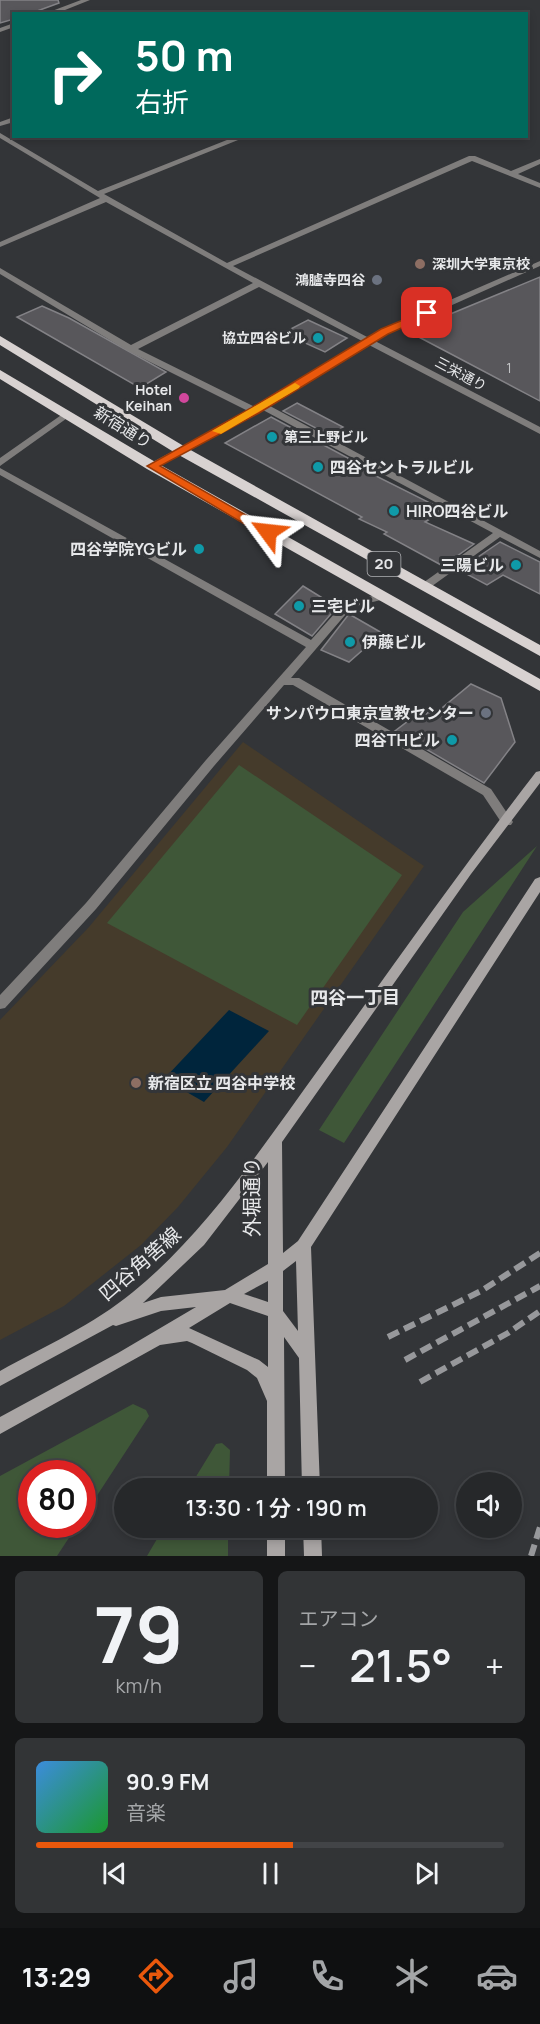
<!DOCTYPE html>
<html lang="ja">
<meta charset="utf-8">
<style>
body{margin:0;font-family:Manrope,"Noto Sans JP",sans-serif;background:#323436;color:#f1f3f6;height:100vh;display:flex;flex-direction:column;font-size:22px;white-space:nowrap}
*{box-sizing:border-box;margin:0}
p{font-size:20px;color:#a4a6a8}
.icon{flex:none;width:33px;height:33px;fill:none;stroke:currentColor;stroke-width:2;stroke-linecap:round;stroke-linejoin:round}
.map{position:relative;height:1556px;overflow:hidden}
.panel{display:flex;flex-direction:column;gap:15px;padding:15px;background:#151617;flex:1}
.panel>*{flex:none}
.top-card{position:absolute;left:12px;top:12px;width:516px;height:126px;border-radius:0px;box-shadow:0 3px 9px #0003,0 0 0 2px #424447;background:#00695c;color:#fff;overflow:hidden}
.tools{position:absolute;left:456px;top:1472px;display:grid;gap:12px}
.tools a{display:grid;place-items:center;width:66px;height:66px;border-radius:50%;background:#26282a;box-shadow:0 3px 9px #0003,0 0 0 2px #424447;font-size:30px}
.speed{position:absolute;left:18px;top:1460px;display:flex;gap:12px;font-size:30px;font-weight:700;text-align:center}
.speed>*{display:grid;place-content:center;width:78px;height:78px;border-radius:50%;background:#26282a;box-shadow:0 3px 9px #0003,0 0 0 2px #424447;line-height:1}
.speed .limit{border:9px solid #d22;background:#fff;color:#111}
.pin{position:absolute;display:grid;place-items:center;width:51px;height:51px;color:#fff;margin:-26px;border-radius:12px;box-shadow:0 3px 9px #0006}
.me{position:absolute;width:66px;margin:-33px;rotate:300deg;stroke-linejoin:round;filter:drop-shadow(0 0 4px #0008)}
.turn{display:flex;align-items:center;gap:21px;height:126px;padding:0 24px;font-size:27px}
.turn .icon{width:78px;height:78px;stroke-width:2.5}
.turn b{display:block;font-size:42px;line-height:51px}
.big{font-size:45px;font-weight:600;line-height:1.1}
.panel .card{flex:1;display:flex;flex-direction:column;justify-content:center;gap:9px;min-width:0;padding:0 21px;border-radius:9px;background:#323436}
.panel .dial{align-items:center;gap:0}
.dial b{font-size:78px;line-height:1}
.song{display:flex;align-items:center;gap:18px}
.cover{width:72px;height:72px;border-radius:9px;background:linear-gradient(135deg,hsl(210 70% 55%),hsl(130 70% 35%))}
.played{height:6px;border-radius:3px;background:linear-gradient(90deg,#ea580c 55%,#424447 55%)}
.keys{display:flex;justify-content:space-around;direction:ltr}
.heat{display:flex;justify-content:space-between;align-items:center;font-size:33px;direction:ltr}
.panel .tiles{flex:1;display:grid;gap:15px;grid-template-columns:1fr 1fr}
.card:last-child{grid-column:span 2}
.trip{position:absolute;left:114px;top:1478px;width:324px;height:60px;border-radius:30px;background:#26282a;box-shadow:0 3px 9px #0003,0 0 0 2px #424447;font-weight:600;line-height:60px;text-align:center}
.menu{display:flex;height:96px;justify-content:space-around;align-items:center;background:#0f1011;color:#a4a6a8}
.menu .icon{width:42px;height:42px}
.menu .current{color:#ea580c}
.menu b{font-size:27px;color:#f1f3f6}
.map>svg:first-child{display:block}
.education{fill:#453b2b}
.green{fill:#3f5738}
.water{fill:#00253c}
.building{fill:#58575b;stroke:#838286;stroke-width:1.5}
.lines{fill:none;stroke-linecap:round;stroke-linejoin:round}
.minor{fill:#7f7d7c;fill-rule:evenodd}
.secondary{fill:#a9a5a4;fill-rule:evenodd}
.trunk{fill:#d8d2d1;fill-rule:evenodd}
.rail{stroke:#97989b;stroke-width:6;stroke-dasharray:12 6;stroke-linecap:butt}
.route{fill:#ea580c;stroke:#983908;stroke-width:1.5}
.slow{fill:#f59e0b}
.education-dot{fill:#8d6e63;stroke:#333538;stroke-width:2}
.worship-dot{fill:#6b7280;stroke:#333538;stroke-width:2}
.culture-dot{fill:#0f9aa8;stroke:#333538;stroke-width:2}
.hotel-dot{fill:#d1479c;stroke:#333538;stroke-width:2}
.labels{text-anchor:middle;stroke-width:6;stroke-linejoin:round;paint-order:stroke}
.far-poi-label{font-size:14px;font-weight:bold;fill:#e7e8ea;stroke:#333538;text-anchor:end}
.number-label{font-size:14px;fill:#c3c4c6}
.far-street-label{font-size:14px;fill:#e7e8ea;stroke:#333538}
.shield{fill:#333538;stroke:#b1b2b5;stroke-width:1.5}
.shield-label{font-size:15px;font-weight:bold;fill:#e7e8ea}
.street-label{font-size:16px;fill:#e7e8ea;stroke:#333538}
.poi-label{font-size:16px;font-weight:bold;fill:#e7e8ea;stroke:#333538;text-anchor:start}
.neighbourhood-label{font-size:18px;font-weight:bold;fill:#e7e8ea;stroke:#333538}
.near-street-label{font-size:20px;fill:#e7e8ea;stroke:#333538}
</style>
<div class="map">
<svg width="540" height="1556" viewBox="0 0 540 1556">
<rect width="100%" height="100%" fill="#333538"/>
<path class="education" d="M243,742l181,124 -197,281 -49,60 -37,38 -77,61 -64,34v-320l89,-93z"/>
<path class="green" d="M239,765l163,110 -105,150 -190,-102z
M537,846l-193,297 -25,-13 144,-218z
M133,1404l13,6 3,6 -66,101 -1,-44h-50v51h46l-21,32h-57v-80z
M222,1443l8,7 -1,38h-40l27,-44z
M164,1527h64v29h-81z"/>
<path class="water" d="M229,1010l40,21 -65,71 -40,-23z"/>
<path class="building" d="M0,0h58l1,3 -30,11h-15v5l-14,4z
M540,277v124l-125,-66 16,-13z
M42,306l27,12 97,54 -26,16 -123,-71z
M308,320l39,18 -22,14 -42,-19z
M297,403l46,24 -14,8 -46,-24z
M271,417l105,56 -2,2 70,35 -19,12 49,22 -31,22 -59,-32 3,-2 -28,-13 3,-2 -137,-74z
M500,542l40,20v32l-37,-19 -16,10 -28,-15z
M303,586l34,21 -25,29 -37,-22z
M349,614l33,19 -33,29 -28,-12z
M471,684l30,14 14,44 -31,41 -89,-52 25,-19 5,3 7,-6 5,3z"/>
<g class="lines">
<path class="minor" d="M81,0h9l-35,14h-11z
M14,23v4l-14,5v-4z
M14,117v5l-14,4v-4z
M0,133l98,58 139,-55h11l-144,58 123,69 242,-107h6l36,15 29,-12v5l-22,10 22,9v5l-68,-27 -239,105 136,72 12,-8 159,-69v5l-153,68 -12,7 165,86v7l-171,-89 -99,61 270,145v7l-40,-21 -72,52h-8l-1,-2 1,-2 73,-52 -230,-123 -108,58h-6v-4l99,-53 -120,-60 -128,-77v-6l131,77 122,-62 -147,-81 -106,45v-5l100,-44 -100,-60zM259,287l103,54 -107,66 -117,-58z
M67,411l5,3 -2,2 -70,50v-8z
M0,468l311,172 33,-37 37,-9 4,1 1,2 -1,2 -33,8 -61,71h8l192,111 22,33 -2,3h-8l-20,-30 -190,-110h-9l-70,81 -118,143 -91,99 -5,1v-14l86,-92 120,-143 100,-113 -306,-172z"/>
<path class="secondary" d="M540,771v12l-69,91 -189,268 1,111 15,-12 237,-362 5,-2v15l-229,355 9,241h-18l-3,-130 -15,-21 1,151h-18v-87l-10,-23 -10,-8 -55,-27 -5,-2 -27,4 -160,89v-17l118,-64 78,-46 -35,4 -45,15 -3,-1 -113,61v-15c45,-25 93,-46 133,-79 74,-60 132,-149 188,-226 71,-99 141,-198 215,-294zM268,1162v102l-43,26 -64,7 -18,6 61,-58zM296,1261l2,70 -15,-20v-40zM268,1281v21l-24,-8zM230,1303l38,13v51l-9,-7 -70,-32z
M267,1527h18v29h-18z
M303,1527h18l1,29h-18z"/>
<path class="trunk" d="M0,336l187,112 353,197v11l-363,-202 -177,-109z
M0,370l157,93 383,216v12l-393,-222 -147,-90z"/>
<path class="rail" d="M388,1337l93,-46 59,-38
M405,1360l135,-74
M420,1382l88,-49 32,-22
M531,1556l9,-29"/>
</g>
<path class="route" d="M427,310l5,3 -1,2 -43,19 -129,79 -99,53 112,64v5h-9l-116,-69 104,-58 130,-79z"/>
<path class="slow" d="M295,383l5,3 -1,2 -78,46 -9,-3z"/>
<g class="education-dot">
<circle cx="420" cy="264" r="6"/>
<circle cx="136" cy="1083" r="6"/>
</g>
<g class="worship-dot">
<circle cx="377" cy="280" r="6"/>
<circle cx="486" cy="713" r="6"/>
</g>
<g class="culture-dot">
<circle cx="318" cy="338" r="6"/>
<circle cx="272" cy="437" r="6"/>
<circle cx="318" cy="467" r="6"/>
<circle cx="394" cy="511" r="6"/>
<circle cx="199" cy="549" r="6"/>
<circle cx="516" cy="565" r="6"/>
<circle cx="299" cy="606" r="6"/>
<circle cx="350" cy="642" r="6"/>
<circle cx="452" cy="740" r="6"/>
</g>
<circle class="hotel-dot" cx="184" cy="398" r="6"/>
<g class="labels">
<g class="far-poi-label">
<text x="432" y="269" text-anchor="start">深圳大学東京校</text>
<text x="365" y="285">鴻臚寺四谷</text>
<text x="306" y="343">協立四谷ビル</text>
<text x="172" y="395">Hotel<tspan x="172" dy="16">Keihan</tspan></text>
<text x="284" y="442" text-anchor="start">第三上野ビル</text>
</g>
<g class="number-label">
<text x="509" y="373">1</text>
</g>
<g class="far-street-label">
<text transform="translate(461 374) rotate(28)" y="5">三栄通り</text>
</g>
<rect class="shield" x="367.5" y="552" width="33" height="24" rx="4.5"/>
<g class="shield-label">
<text x="384" y="569">20</text>
</g>
<g class="street-label">
<text transform="translate(123 427) rotate(32)" y="6">新宿通り</text>
</g>
<g class="poi-label">
<text x="330" y="473">四谷セントラルビル</text>
<text x="406" y="517">HIRO四谷ビル</text>
<text x="187" y="555" text-anchor="end">四谷学院YGビル</text>
<text x="504" y="571" text-anchor="end">三陽ビル</text>
<text x="311" y="612">三宅ビル</text>
<text x="362" y="648">伊藤ビル</text>
<text x="474" y="719" text-anchor="end">サンパウロ東京宣教センター</text>
<text x="440" y="746" text-anchor="end">四谷THビル</text>
<text x="148" y="1089">新宿区立 四谷中学校</text>
</g>
<g class="neighbourhood-label">
<text x="355" y="1004">四谷一丁目</text>
</g>
<g class="near-street-label">
<text transform="translate(252 1197) rotate(-90)" y="7">外堀通り</text>
<text transform="translate(140 1264) rotate(-41)" y="7">四谷角筈線</text>
</g>
</g>
</svg>
<div class="tools">
<a><svg class="icon" aria-label="sound" viewBox="0 0 24 24"><path d="M4 9h4l5-4v14l-5-4H4zM17 9q2 3 0 6"/></svg></a>
</div>
<div class="speed"><div class="limit">80</div></div>
<div class="pin" style="left:427px;top:313px;background:#d93025"><svg class="icon" aria-label="arrive" viewBox="0 0 24 24"><path d="M6 21V4h12l-3 4 3 4H6"/></svg></div>
<svg class="me" style="left:268px;top:532px" viewBox="-20 -20 40 40"><path d="M0-17L14 15 0 8-14 15z" fill="#ea580c" stroke="#fff" stroke-width="4"/></svg>
<div class="trip">13:30 · 1 分 · 190 m</div>
<div class="top-card">
<div class="turn"><svg class="icon" aria-label="right" viewBox="0 0 24 24"><path d="M7 20v-9h11M14 6l5 5-5 5"/></svg><div><b>50 m</b>右折</div></div>
</div>
</div>
<section class="panel">
<div class="tiles">
<div class="card dial"><b>79</b><p>km/h</p></div>
<div class="card"><p>エアコン</p>
<div class="heat"><a>−</a><b class="big">21.5°</b><a>+</a></div>
</div>
<div class="card">
<div class="song"><i class="cover"></i><div><b>90.9 FM</b><p>音楽</p></div></div>
<div class="played"></div>
<div class="keys"><svg class="icon" aria-label="previous" viewBox="0 0 24 24"><path d="M18 5L8 12l10 7zM5 5v14"/></svg><svg class="icon" aria-label="pause" viewBox="0 0 24 24"><path d="M8 5v14M16 5v14"/></svg><svg class="icon" aria-label="next" viewBox="0 0 24 24"><path d="M6 5l10 7-10 7zM19 5v14"/></svg></div>
</div>
</div>
</section>
<nav class="menu">
<b>13:29</b>
<svg class="icon current" aria-label="directions" viewBox="0 0 24 24"><path d="M12 3l9 9-9 9-9-9zM9 14v-3h6M13 9l2 2-2 2"/></svg>
<svg class="icon" aria-label="music" viewBox="0 0 24 24"><path d="M9 18V5l10-2v13"/><circle cx="6" cy="18" r="3"/><circle cx="16" cy="16" r="3"/></svg>
<svg class="icon" aria-label="phone" viewBox="0 0 24 24"><path d="M5 4h4l2 5-3 2q2 4 5 5l2-3 5 2v4C11 20 4 13 5 4z"/></svg>
<svg class="icon" aria-label="climate" viewBox="0 0 24 24"><path d="M12 3v18M4 7l16 10M4 17L20 7"/></svg>
<svg class="icon" aria-label="car" viewBox="0 0 24 24"><path d="M5 17H2v-5l4-1 3-4h7l3 4 3 1v5h-3M9 17h6M6 11h13"/><circle cx="7" cy="17" r="2"/><circle cx="17" cy="17" r="2"/></svg>
</nav>
